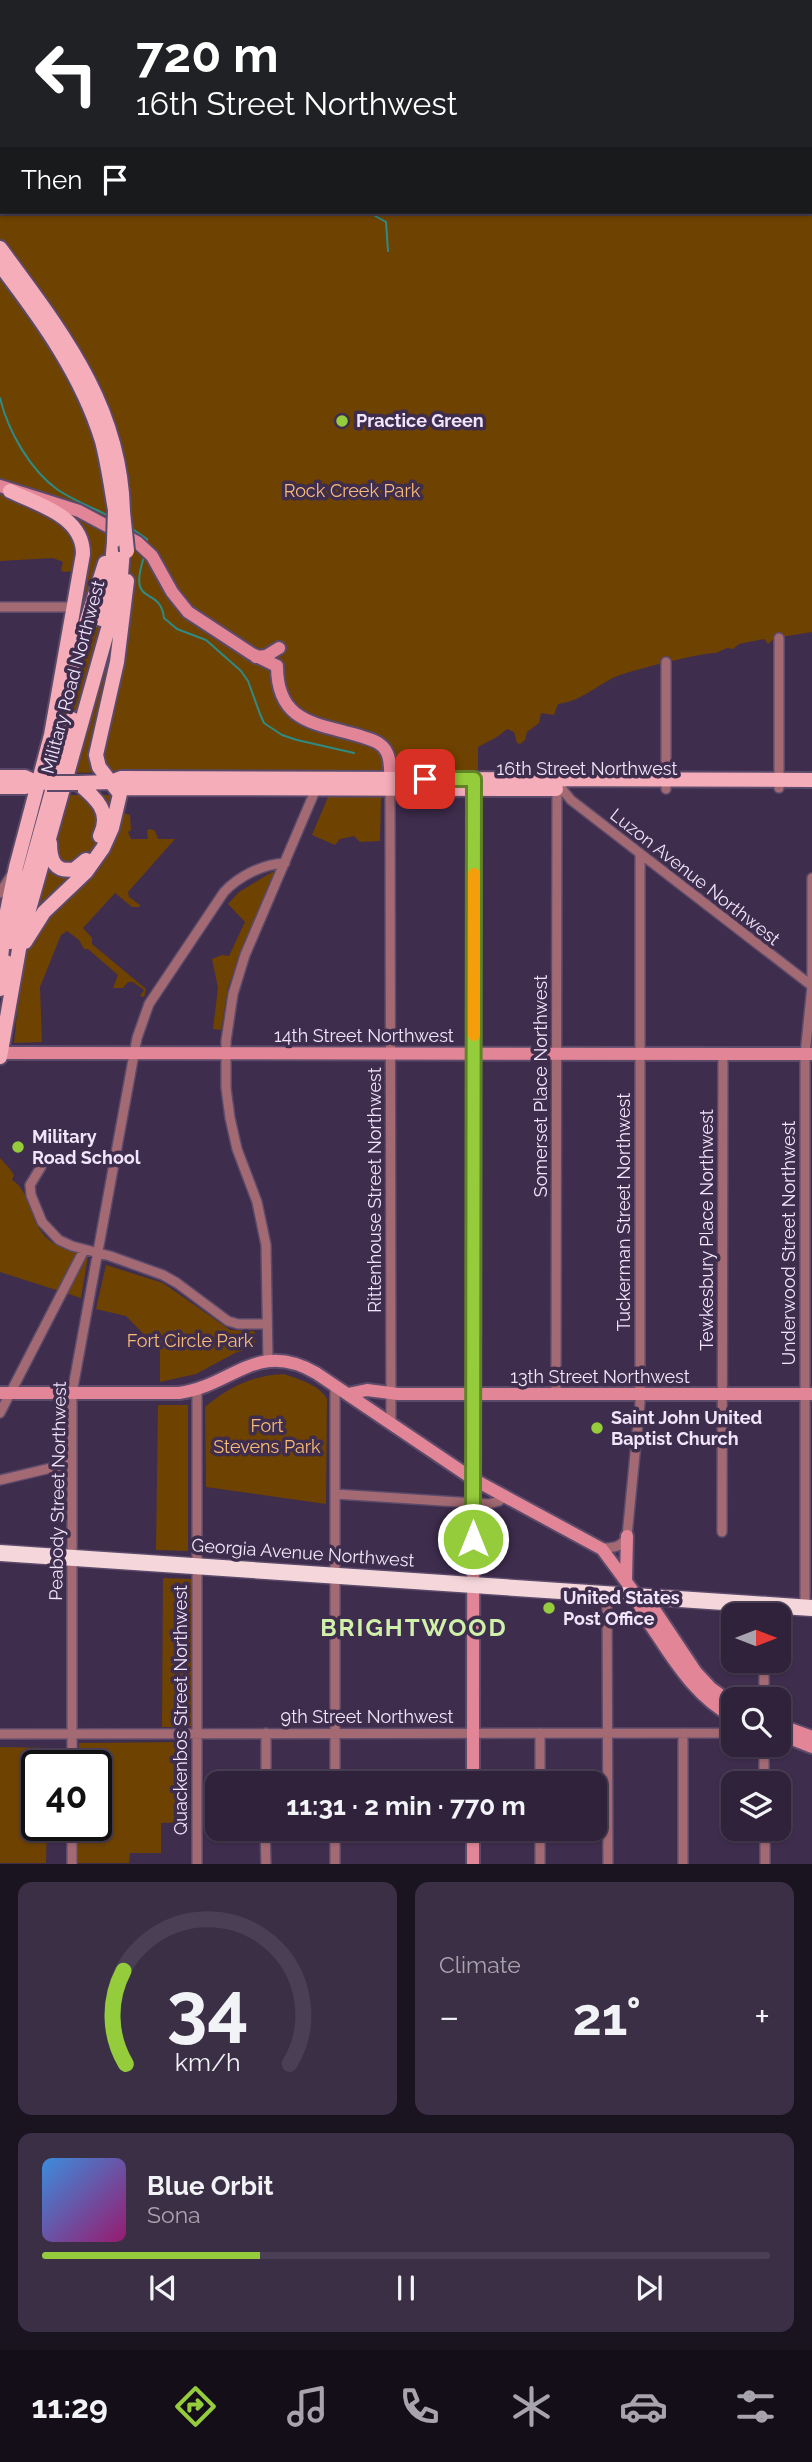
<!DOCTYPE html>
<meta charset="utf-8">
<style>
body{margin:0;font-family:Raleway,sans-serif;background:#3b2f45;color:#f1f3f6;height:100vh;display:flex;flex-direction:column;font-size:26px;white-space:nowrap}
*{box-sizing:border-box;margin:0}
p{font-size:23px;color:#a7a4af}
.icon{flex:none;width:38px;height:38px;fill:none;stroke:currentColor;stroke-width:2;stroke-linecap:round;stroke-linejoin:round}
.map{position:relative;height:1864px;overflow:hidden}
.details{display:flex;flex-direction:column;gap:18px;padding:18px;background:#1a1320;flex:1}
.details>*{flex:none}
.hud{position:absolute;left:0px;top:0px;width:812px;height:214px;box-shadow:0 2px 5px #0004,0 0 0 2px #4a3f54;background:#202124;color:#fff;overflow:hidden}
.needle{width:46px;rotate:90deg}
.controls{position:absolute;left:721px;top:1603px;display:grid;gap:14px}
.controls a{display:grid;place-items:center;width:70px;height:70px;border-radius:14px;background:#2f223a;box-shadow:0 2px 5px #0004,0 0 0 2px #4a3f54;font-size:35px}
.speed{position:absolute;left:21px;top:1750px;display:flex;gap:14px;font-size:35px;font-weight:700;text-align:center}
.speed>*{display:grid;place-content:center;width:91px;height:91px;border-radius:50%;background:#2f223a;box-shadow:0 2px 5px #0004,0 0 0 2px #4a3f54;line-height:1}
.speed .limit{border:4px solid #111;border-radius:10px;background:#fff;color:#111}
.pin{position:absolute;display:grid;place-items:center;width:60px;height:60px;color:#fff;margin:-30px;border-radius:14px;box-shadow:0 4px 10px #0006}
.me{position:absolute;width:77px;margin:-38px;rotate:0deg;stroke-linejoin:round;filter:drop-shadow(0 0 5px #0008)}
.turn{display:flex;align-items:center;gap:24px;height:147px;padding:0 21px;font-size:32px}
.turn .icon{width:91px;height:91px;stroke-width:2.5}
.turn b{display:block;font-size:49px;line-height:60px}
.then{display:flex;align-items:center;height:66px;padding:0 21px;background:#0003;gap:14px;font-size:26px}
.big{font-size:52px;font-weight:700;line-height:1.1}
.details .widget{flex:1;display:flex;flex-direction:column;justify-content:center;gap:10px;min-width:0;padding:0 24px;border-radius:14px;background:#3b2f45}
.details .dial{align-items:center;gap:0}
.dial svg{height:182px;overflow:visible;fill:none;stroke:#4a3f54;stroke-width:7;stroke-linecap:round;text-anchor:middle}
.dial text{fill:#f1f3f6;stroke:none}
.song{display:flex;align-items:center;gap:21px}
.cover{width:84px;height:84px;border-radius:10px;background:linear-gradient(135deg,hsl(210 70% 55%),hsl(320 70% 35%))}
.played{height:7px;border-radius:4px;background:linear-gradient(90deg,#95cc3b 30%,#4a3f54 30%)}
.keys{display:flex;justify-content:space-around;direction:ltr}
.heat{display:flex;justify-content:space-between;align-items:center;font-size:38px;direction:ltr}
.details .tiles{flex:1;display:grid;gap:18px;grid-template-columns:1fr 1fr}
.widget:last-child{grid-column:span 2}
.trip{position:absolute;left:205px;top:1771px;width:402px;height:70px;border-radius:14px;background:#2f223a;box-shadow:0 2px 5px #0004,0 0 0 2px #4a3f54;font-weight:700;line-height:70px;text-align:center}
.tabs{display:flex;height:112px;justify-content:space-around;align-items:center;background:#130e17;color:#a7a4af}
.tabs .icon{width:49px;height:49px}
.tabs .active{color:#95cc3b}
.tabs b{font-size:32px;color:#f1f3f6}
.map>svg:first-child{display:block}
.green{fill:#6e4200;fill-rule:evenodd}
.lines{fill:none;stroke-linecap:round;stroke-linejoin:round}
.stream{stroke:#2e8b85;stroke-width:2}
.street-casing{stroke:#5b4a6a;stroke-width:12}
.secondary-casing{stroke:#5b4a6a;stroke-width:16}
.primary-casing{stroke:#5b4a6a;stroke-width:18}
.highway-casing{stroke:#5b4a6a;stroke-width:19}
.street{stroke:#a46a74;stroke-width:9}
.secondary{stroke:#e28697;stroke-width:12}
.primary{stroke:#f5adb9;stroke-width:14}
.highway{stroke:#f5d7db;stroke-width:16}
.primary-bridge-casing{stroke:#5b4a6a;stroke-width:18;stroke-linecap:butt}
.primary-bridge{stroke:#f5adb9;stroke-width:14}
.route-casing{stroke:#618526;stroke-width:18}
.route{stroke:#95cc3b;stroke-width:12}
.slow{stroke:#f59e0b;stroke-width:12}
.poi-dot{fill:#95cc3b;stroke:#3f2d4e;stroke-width:2.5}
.labels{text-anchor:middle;stroke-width:7;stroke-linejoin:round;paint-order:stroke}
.poi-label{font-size:18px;font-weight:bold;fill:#f0e5fa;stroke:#3f2d4e;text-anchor:start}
.park-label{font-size:18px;fill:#f9bc78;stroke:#3f2d4e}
.street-label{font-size:18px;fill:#f0e5fa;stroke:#3f2d4e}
.district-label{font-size:24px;font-weight:bold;letter-spacing:2px;fill:#d0f1a9;stroke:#3f2d4e}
</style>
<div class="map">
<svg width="812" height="1864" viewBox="0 0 812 1864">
<rect width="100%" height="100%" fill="#3f2d4e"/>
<path class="green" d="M0,0h812v632l-37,6 -7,6 -4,-5 -25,5 -6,5 -6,-1 -11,5c-12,-1 -94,19 -105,26 -19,10 -31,22 -53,25l-4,11 -13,-2 -2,10 -12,9 -2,8 -5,4 -3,-1 -3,-11 -7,-3 -10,8 -19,10v23l-442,3 7,-20 32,-182 -12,1 -2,-2 2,-8 -10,-4 -53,3zM2,2h808v210h-808z
M65,795h48c0,55 -51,96 -85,135z
M328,797h53l-1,44 -20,1 -6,-6 -14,3 -5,6 -23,-10z
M123,813l7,2 1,15 -3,2 3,7h17l-1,-9 4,-1 4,2 3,8h17l-47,53 1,5 11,8v2h-8l-17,-14 -32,35 9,10v6l54,45 -2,8 -4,-1 4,-6 -11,-8h-5l-5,6h-10l5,-13 -30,-26h-4l-5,-9 -12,-9 -6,4 -21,52 2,55 -28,1 8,-79 11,-30 78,-94 4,-1z
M272,872l3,1 -32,73 -15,42 -7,42 -8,-1 5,-41 -6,-29 10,-4 7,1 16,-34 -17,-18 11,-12z
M0,1158c4,5 10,10 14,17l-2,5c19,11 18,44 36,59 11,10 27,13 40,17l-7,42 -81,-26z
M106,1265l57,18 67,47 23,1 2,1v14l-20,7 -39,21 -36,8v-31l-34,-35 -30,-7z
M284,1374c14,5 36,11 43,25l-1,105 -120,-17 -1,-80c24,-20 48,-32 79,-33z
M158,1405h30v146l-32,-1z
M163,1578l28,1v147l-3,1h-26z
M190,1742l-1,80 -28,1v30h-31l-1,10h-51v-38h18v-59h-18l1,-23z
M0,1747l50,1 -1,18h-12v59h10l-1,38h-46z"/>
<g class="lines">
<path class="stream" d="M293,0v2
M368,212l18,10 2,29
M0,398c8,33 30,72 58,92 15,10 33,17 49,25
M131,528l16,11v5
M144,557c-17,52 16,27 20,61l13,11 29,11 35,31 7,10 12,33 4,9 18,12 15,5 57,13"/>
<g class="street-casing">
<path id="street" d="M129,2l2,-2
M0,108l2,-1
M0,607h74
M779,638v150
M666,662v127
M390,789l1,635
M562,789l9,11 241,186
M0,893l12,-19
M41,1167l-11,18 1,10 11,27 17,18 13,6 38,10 53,19 14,8 51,38 10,3h29
M268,1361l-2,-116 -9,-43 -20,-53 -7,-31 -4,-30v-47l7,-47 12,-39 73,-171
M335,1385v398
M197,1389v475
M556,1394l1,-599 5,-10
M0,1413l84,-163
M0,1480l72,-17
M335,1494l154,10 10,-3 5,-5
M722,1532l1,-478
M600,1548c12,0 22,0 27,-12l13,-133v-548
M607,1593l1,271
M805,1607v-553l7,-68v-108
M764,1699v-38
M0,1734l721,-1 12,-4
M764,1745v38
M72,1766v-373l65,-355 12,-34 75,-112c15,-16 39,-28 61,-29
M266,1783v-50
M540,1783v-50
M265,1829l1,35
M540,1829v35
M765,1829v35
M72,1864v-39
M335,1864v-35
M683,1864v-131"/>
</g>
<g class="secondary-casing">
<path id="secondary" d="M0,486l79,25 58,31 15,14 20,36 16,20 64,42 25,12c0,59 42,57 86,71 9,3 18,5 23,14 6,10 4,25 4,37
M256,657l10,-1 13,-8
M0,1053l812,1
M0,1393h179c53,-7 78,-54 137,-20l157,106 129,70 34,46 18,14 42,63 15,16 22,16
M348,1394l19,-4 31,4h414
M626,1580l1,-44
M636,1595c4,17 14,29 23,43 21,32 41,61 74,79
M779,1725l33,12
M779,1734l33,13
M473,1783l1,-1004
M473,1864v-35"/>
</g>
<g class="primary-casing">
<path id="primary" d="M0,248c60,82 121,157 123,264
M0,265c41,54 82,110 102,176 6,23 9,46 13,69
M101,619l11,-54 2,-23
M67,684l38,-121
M0,777h25l13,6
M111,782l10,6 435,1
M78,783l33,-1 10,-4 691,2
M78,783c18,15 34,29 22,53
M0,787h25l17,-4
M50,843c0,18 5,30 25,26l11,-9
M10,942l62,-223
M25,942l19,-30 42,-40 17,-24 9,-20 8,-34 -21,-27 -3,-12 21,-93 10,-81
M0,970l4,-44 12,-59 35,-132 32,-181c0,-38 -44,-49 -73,-63
M0,989l6,-27
M0,1057l21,-119 90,-320 10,-43 2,-26"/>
</g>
<g class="highway-casing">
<path id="highway" d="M0,1553l812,55"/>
</g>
<use href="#street" class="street"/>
<use href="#secondary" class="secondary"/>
<use href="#primary" class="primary"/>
<use href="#highway" class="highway"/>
<g class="primary-bridge-casing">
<path id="primary-bridge" d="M123,512l4,39
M114,541l1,-31
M47,783h31"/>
</g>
<use href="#primary-bridge" class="primary-bridge"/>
</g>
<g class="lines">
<g class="route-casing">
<path id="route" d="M425,779h49l-1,760"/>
</g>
<use href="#route" class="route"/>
<path class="slow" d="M474,874v161"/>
</g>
<g class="poi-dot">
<circle cx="342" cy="421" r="7"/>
<circle cx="18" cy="1147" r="7"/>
<circle cx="597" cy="1428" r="7"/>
<circle cx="549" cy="1608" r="7"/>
</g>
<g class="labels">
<g class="poi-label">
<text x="356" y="427">Practice Green</text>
<text x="32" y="1143">Military<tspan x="32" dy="21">Road School</tspan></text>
<text x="611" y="1424">Saint John United<tspan x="611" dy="21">Baptist Church</tspan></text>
<text x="563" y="1604">United States<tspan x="563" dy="21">Post Office</tspan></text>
</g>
<g class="park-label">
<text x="352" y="497">Rock Creek Park</text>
<text x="190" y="1347">Fort Circle Park</text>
<text x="267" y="1432">Fort<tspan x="267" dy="21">Stevens Park</tspan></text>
</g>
<g class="street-label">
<text transform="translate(73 677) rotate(-75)" y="6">Military Road Northwest</text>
<text x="587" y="775">16th Street Northwest</text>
<text transform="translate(695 877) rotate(38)" y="6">Luzon Avenue Northwest</text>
<text x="364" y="1042">14th Street Northwest</text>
<text transform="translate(541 1086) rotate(-90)" y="6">Somerset Place Northwest</text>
<text transform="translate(375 1190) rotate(-90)" y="6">Rittenhouse Street Northwest</text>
<text transform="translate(624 1212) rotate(-90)" y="6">Tuckerman Street Northwest</text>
<text transform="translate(707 1230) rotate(-90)" y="6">Tewkesbury Place Northwest</text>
<text transform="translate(789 1243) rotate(-90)" y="6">Underwood Street Northwest</text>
<text x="600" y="1383">13th Street Northwest</text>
<text transform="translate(58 1491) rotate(-89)" y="6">Peabody Street Northwest</text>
<text transform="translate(303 1553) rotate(4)" y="6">Georgia Avenue Northwest</text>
<text transform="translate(181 1710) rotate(-90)" y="6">Quackenbos Street Northwest</text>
<text x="367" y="1723">9th Street Northwest</text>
</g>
<g class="district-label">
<text x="414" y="1636">BRIGHTWOOD</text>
</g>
</g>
</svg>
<div class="controls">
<a><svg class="needle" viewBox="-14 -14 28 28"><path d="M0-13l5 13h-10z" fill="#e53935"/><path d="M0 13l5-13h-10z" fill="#a7a4af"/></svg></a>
<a><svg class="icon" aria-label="search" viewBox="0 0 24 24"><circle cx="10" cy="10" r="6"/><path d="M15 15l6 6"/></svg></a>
<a><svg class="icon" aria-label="layers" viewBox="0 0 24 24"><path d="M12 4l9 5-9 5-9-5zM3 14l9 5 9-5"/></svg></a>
</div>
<div class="speed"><div class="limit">40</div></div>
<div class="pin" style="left:425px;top:779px;background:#d93025"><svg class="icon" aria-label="arrive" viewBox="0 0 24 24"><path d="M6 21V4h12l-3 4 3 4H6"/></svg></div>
<svg class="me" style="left:473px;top:1539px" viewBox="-20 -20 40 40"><circle r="17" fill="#95cc3b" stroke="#fff" stroke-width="3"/><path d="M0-11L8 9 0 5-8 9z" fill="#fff"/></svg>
<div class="trip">11:31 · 2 min · 770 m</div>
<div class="hud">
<div class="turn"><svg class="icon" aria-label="left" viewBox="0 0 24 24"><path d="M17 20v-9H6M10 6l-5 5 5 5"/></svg><div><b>720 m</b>16th Street Northwest</div></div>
<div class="then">Then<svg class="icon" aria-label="arrive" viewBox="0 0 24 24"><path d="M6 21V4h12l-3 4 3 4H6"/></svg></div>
</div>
</div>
<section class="details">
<div class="tiles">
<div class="widget dial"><svg viewBox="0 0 100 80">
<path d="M14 69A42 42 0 1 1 86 69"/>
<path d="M14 69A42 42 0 0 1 13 28" stroke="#95cc3b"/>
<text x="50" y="56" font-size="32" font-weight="700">34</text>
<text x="50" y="72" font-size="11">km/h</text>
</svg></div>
<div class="widget"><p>Climate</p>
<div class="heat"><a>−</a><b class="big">21°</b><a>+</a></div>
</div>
<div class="widget">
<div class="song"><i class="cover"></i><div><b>Blue Orbit</b><p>Sona</p></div></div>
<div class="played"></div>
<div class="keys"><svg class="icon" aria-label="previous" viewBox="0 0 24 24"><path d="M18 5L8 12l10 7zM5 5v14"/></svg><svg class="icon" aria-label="pause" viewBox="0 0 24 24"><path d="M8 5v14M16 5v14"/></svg><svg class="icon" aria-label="next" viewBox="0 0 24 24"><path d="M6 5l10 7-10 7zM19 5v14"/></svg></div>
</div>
</div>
</section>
<nav class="tabs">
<b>11:29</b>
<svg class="icon active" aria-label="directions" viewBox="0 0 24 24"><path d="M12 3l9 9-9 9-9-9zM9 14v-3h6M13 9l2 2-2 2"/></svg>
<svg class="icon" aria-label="music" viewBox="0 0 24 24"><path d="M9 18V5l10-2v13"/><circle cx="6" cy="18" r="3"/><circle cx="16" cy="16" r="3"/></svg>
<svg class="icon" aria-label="phone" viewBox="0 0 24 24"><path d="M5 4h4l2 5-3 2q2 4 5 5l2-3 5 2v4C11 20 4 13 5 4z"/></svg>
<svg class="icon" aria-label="climate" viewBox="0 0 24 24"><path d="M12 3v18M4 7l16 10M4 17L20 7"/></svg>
<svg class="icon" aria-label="car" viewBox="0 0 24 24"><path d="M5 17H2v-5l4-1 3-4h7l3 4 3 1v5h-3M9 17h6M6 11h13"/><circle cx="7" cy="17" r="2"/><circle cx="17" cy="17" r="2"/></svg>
<svg class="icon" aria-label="filters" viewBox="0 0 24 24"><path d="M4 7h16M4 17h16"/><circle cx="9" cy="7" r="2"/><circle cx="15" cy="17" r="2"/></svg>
</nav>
